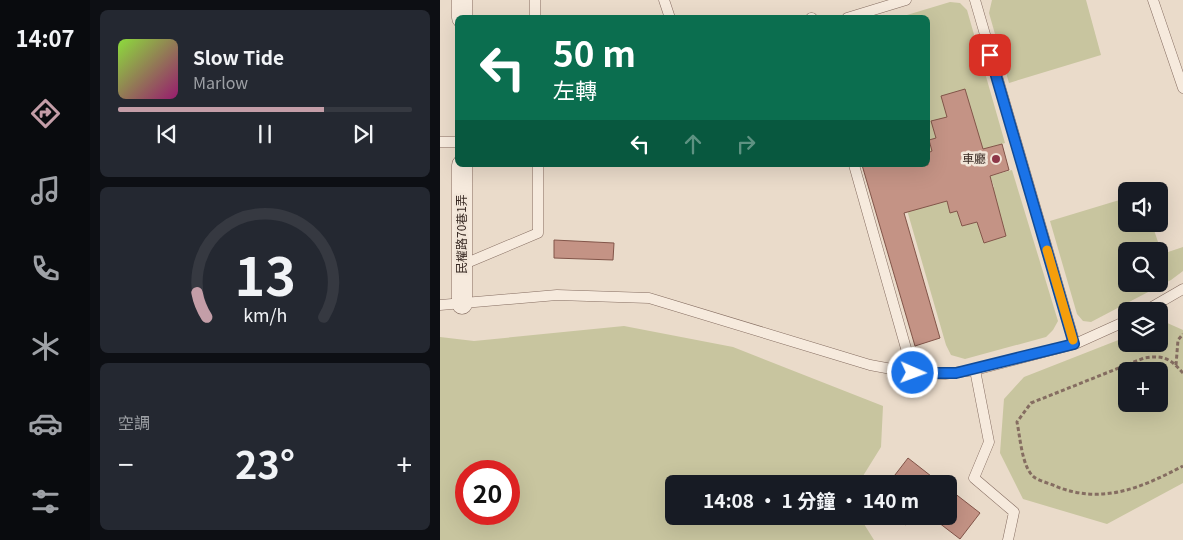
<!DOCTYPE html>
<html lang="zh-TW">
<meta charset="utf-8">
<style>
body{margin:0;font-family:Georgia,"Noto Sans TC",serif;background:#242831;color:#f1f3f6;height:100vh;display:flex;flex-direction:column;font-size:19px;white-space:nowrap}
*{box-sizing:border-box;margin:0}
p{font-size:16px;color:#9ea1a6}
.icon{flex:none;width:28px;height:28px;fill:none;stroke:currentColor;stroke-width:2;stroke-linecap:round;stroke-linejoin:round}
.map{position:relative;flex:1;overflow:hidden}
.side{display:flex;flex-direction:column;gap:10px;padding:10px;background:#0d0f14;width:350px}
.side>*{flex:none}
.top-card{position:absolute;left:15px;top:15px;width:475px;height:152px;border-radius:8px;box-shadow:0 5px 20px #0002;background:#0b6e4f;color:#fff;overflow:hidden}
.fabs{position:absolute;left:678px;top:182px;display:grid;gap:10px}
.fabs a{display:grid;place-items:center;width:50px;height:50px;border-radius:8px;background:#171b24;box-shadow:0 5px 20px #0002;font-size:25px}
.speed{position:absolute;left:15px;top:460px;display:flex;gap:10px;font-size:25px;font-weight:700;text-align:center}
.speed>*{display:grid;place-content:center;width:65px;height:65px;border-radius:50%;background:#171b24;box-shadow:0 5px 20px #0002;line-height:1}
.speed .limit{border:8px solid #d22;background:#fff;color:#111}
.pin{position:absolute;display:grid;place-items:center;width:42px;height:42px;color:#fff;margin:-21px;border-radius:10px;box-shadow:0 2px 8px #0006}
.me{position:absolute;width:55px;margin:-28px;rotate:92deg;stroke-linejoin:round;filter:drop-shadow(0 0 4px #0008)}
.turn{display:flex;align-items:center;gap:18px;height:105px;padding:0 15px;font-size:22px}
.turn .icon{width:65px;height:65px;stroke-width:2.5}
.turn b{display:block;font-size:35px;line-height:42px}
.lanes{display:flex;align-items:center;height:48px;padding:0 15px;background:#0003;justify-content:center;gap:25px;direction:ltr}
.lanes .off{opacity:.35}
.big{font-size:38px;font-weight:700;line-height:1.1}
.side .tile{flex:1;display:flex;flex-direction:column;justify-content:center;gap:8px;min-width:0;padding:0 18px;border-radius:8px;background:#242831}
.side .dial{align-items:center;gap:0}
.dial svg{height:130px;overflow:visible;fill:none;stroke:#363941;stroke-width:7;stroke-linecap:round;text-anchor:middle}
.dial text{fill:#f1f3f6;stroke:none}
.song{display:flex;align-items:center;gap:15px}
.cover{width:60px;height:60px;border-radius:8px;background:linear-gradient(135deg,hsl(90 70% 55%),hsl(320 70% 35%))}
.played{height:5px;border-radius:2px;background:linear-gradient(90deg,#c49ea8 70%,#363941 70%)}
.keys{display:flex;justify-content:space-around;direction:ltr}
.heat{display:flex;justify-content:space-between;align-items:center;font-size:28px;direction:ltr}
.trip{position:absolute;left:225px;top:475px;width:292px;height:50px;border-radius:8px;background:#171b24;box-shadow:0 5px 20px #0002;font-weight:700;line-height:50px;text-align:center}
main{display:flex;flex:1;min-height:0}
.tab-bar{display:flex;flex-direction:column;width:90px;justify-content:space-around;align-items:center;background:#090b0e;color:#9ea1a6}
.tab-bar .icon{width:35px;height:35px}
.tab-bar .selected{color:#c49ea8}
.tab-bar b{font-size:22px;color:#f1f3f6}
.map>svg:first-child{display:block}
.green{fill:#c8c59f;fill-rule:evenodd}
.building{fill:#c49385;stroke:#825549}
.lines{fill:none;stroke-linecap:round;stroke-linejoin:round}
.lane-casing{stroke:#856d61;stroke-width:11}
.street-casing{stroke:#856d61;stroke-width:21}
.path{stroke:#856d61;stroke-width:3;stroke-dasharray:4 2.5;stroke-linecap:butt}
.lane{stroke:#f6eadd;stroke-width:10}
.street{stroke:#f6eadd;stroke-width:20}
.route-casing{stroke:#114b97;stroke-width:12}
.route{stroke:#1a73e8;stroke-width:9}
.slow{stroke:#f59e0b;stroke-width:9}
.poi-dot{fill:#8e3748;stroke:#f2e6d9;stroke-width:2}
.labels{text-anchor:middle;stroke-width:5;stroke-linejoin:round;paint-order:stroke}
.poi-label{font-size:12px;fill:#372822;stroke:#f2e6d9;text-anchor:end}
.street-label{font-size:12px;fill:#372822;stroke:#f2e6d9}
</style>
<main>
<nav class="tab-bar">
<b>14:07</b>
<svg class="icon selected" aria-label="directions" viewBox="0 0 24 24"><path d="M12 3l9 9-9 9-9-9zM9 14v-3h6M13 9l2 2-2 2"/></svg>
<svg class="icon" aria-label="music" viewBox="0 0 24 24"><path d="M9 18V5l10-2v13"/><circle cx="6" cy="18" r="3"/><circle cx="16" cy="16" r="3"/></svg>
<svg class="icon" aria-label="phone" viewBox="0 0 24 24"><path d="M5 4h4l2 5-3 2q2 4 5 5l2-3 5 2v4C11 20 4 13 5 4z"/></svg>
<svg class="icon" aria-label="climate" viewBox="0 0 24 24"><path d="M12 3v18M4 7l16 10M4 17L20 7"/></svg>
<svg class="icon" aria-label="car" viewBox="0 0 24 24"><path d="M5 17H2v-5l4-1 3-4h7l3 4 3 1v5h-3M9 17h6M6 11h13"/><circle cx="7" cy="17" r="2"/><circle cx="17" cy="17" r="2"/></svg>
<svg class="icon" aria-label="filters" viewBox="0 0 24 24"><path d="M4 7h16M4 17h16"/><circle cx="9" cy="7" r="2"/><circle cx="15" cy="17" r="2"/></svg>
</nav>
<section class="side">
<div class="tile">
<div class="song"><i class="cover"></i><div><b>Slow Tide</b><p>Marlow</p></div></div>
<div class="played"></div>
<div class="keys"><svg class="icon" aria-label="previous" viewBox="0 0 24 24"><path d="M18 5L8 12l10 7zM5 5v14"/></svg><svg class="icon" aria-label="pause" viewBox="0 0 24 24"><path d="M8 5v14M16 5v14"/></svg><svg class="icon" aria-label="next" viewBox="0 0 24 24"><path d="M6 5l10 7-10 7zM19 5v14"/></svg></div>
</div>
<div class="tile dial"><svg viewBox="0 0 100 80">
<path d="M14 69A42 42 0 1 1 86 69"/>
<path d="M14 69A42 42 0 0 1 8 54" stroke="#c49ea8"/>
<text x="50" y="56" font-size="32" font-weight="700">13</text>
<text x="50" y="72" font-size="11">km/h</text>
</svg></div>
<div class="tile"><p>空調</p>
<div class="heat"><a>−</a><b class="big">23°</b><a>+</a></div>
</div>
</section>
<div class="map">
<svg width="743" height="540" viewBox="0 0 743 540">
<rect width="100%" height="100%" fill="#eadbca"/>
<path class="green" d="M552,0h94l15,55 -92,28 -20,-70z
M510,2l10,1 7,7 38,133 -22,7 -36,-33 -15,4 4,17 -7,2 3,11 -4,2v-135h-31z
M454,165l53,36 3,11 7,-1 5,15 15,-4 7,21 22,-7 -6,-21 -13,-26 7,-2 -4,-11 22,-6 46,151 -5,9 -7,7 -81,22 -14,-4 -5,-10z
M686,198v26h26l10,30 21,-7v24l-12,9 -80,42 -8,-1 -6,-7 -27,-93zM719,251v33h-33v-33z
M725,322l18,8v153l-76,41 -84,-25 -23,-46 4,-54 20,-22 102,-40v7h33v-20zM719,371v33h-33v-33z
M184,326l109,21 150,59 -2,41 -23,37h-184v32h185l15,24h-434v-203l34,4zM69,471v43h-43v-43z"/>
<path class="building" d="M525,89l18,60 19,-5 7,26 -19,6 16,60 -22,7 -7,-21 -15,4 -5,-15 -7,2 -3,-12 -43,12 36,125 -25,8 -53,-181h66v-12l4,-2 -3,-11 7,-2 -5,-17 16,-4 -6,-21z
M114,240l60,3 -1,17 -59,-2z
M468,458l23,18 10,8h-53z
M509,489l31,24 -20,26 -30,-23h19z
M454,516h19l-7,9z"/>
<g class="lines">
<g class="lane-casing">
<path id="lane" d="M95,0v18
M224,0l6,18
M535,0l100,344
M713,0l30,88
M371,18h1
M407,18l59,-18
M0,142h18
M414,165l59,208
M22,265l76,-32v-68
M0,305l117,-10 92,3 221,67 43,8 32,1 30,-4 100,-26 51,-23
M705,311l38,-22
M535,370l14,72 -15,36 40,34 -6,28"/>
</g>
<g class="street-casing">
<path id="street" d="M22,0v18
M22,165v139"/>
</g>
<path class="path" d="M736,365l2,-25 5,-6
M743,373c-13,-15 -20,-18 -39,-15l-113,45 -14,19c3,14 5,46 17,55 5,4 15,6 21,9 47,19 86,2 128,-20"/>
<use href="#lane" class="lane"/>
<use href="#street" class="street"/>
</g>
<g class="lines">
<g class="route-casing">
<path id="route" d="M473,373h43l118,-29 -84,-289"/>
</g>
<use href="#route" class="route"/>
<path class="slow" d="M607,250l26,90"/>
</g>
<circle class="poi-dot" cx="556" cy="159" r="5"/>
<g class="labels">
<g class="poi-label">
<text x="546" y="163">車廳</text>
</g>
<g class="street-label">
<text transform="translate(22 234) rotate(-90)" y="4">民權路70巷1弄</text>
</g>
</g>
</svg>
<div class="fabs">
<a><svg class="icon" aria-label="sound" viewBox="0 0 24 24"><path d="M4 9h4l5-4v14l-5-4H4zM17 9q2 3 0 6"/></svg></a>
<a><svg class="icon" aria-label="search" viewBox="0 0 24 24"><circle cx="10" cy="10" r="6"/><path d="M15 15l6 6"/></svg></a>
<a><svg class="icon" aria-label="layers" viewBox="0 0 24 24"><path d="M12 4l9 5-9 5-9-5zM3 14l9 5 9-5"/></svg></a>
<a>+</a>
</div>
<div class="speed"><div class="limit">20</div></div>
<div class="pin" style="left:550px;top:55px;background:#d93025"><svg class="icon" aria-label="arrive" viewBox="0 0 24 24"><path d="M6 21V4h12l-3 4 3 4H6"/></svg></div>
<svg class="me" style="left:473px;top:373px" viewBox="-20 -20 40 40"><circle r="17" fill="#1a73e8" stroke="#fff" stroke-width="3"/><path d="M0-11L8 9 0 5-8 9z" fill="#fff"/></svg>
<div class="trip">14:08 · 1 分鐘 · 140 m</div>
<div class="top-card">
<div class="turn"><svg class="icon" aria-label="left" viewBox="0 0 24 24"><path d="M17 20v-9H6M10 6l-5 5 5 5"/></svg><div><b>50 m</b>左轉</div></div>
<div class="lanes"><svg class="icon" aria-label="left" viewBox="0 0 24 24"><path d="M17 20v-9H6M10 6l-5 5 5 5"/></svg><svg class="icon off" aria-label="ahead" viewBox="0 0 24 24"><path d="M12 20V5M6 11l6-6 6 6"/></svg><svg class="icon off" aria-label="right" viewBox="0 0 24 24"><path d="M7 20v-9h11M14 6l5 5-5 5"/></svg></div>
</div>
</div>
</main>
